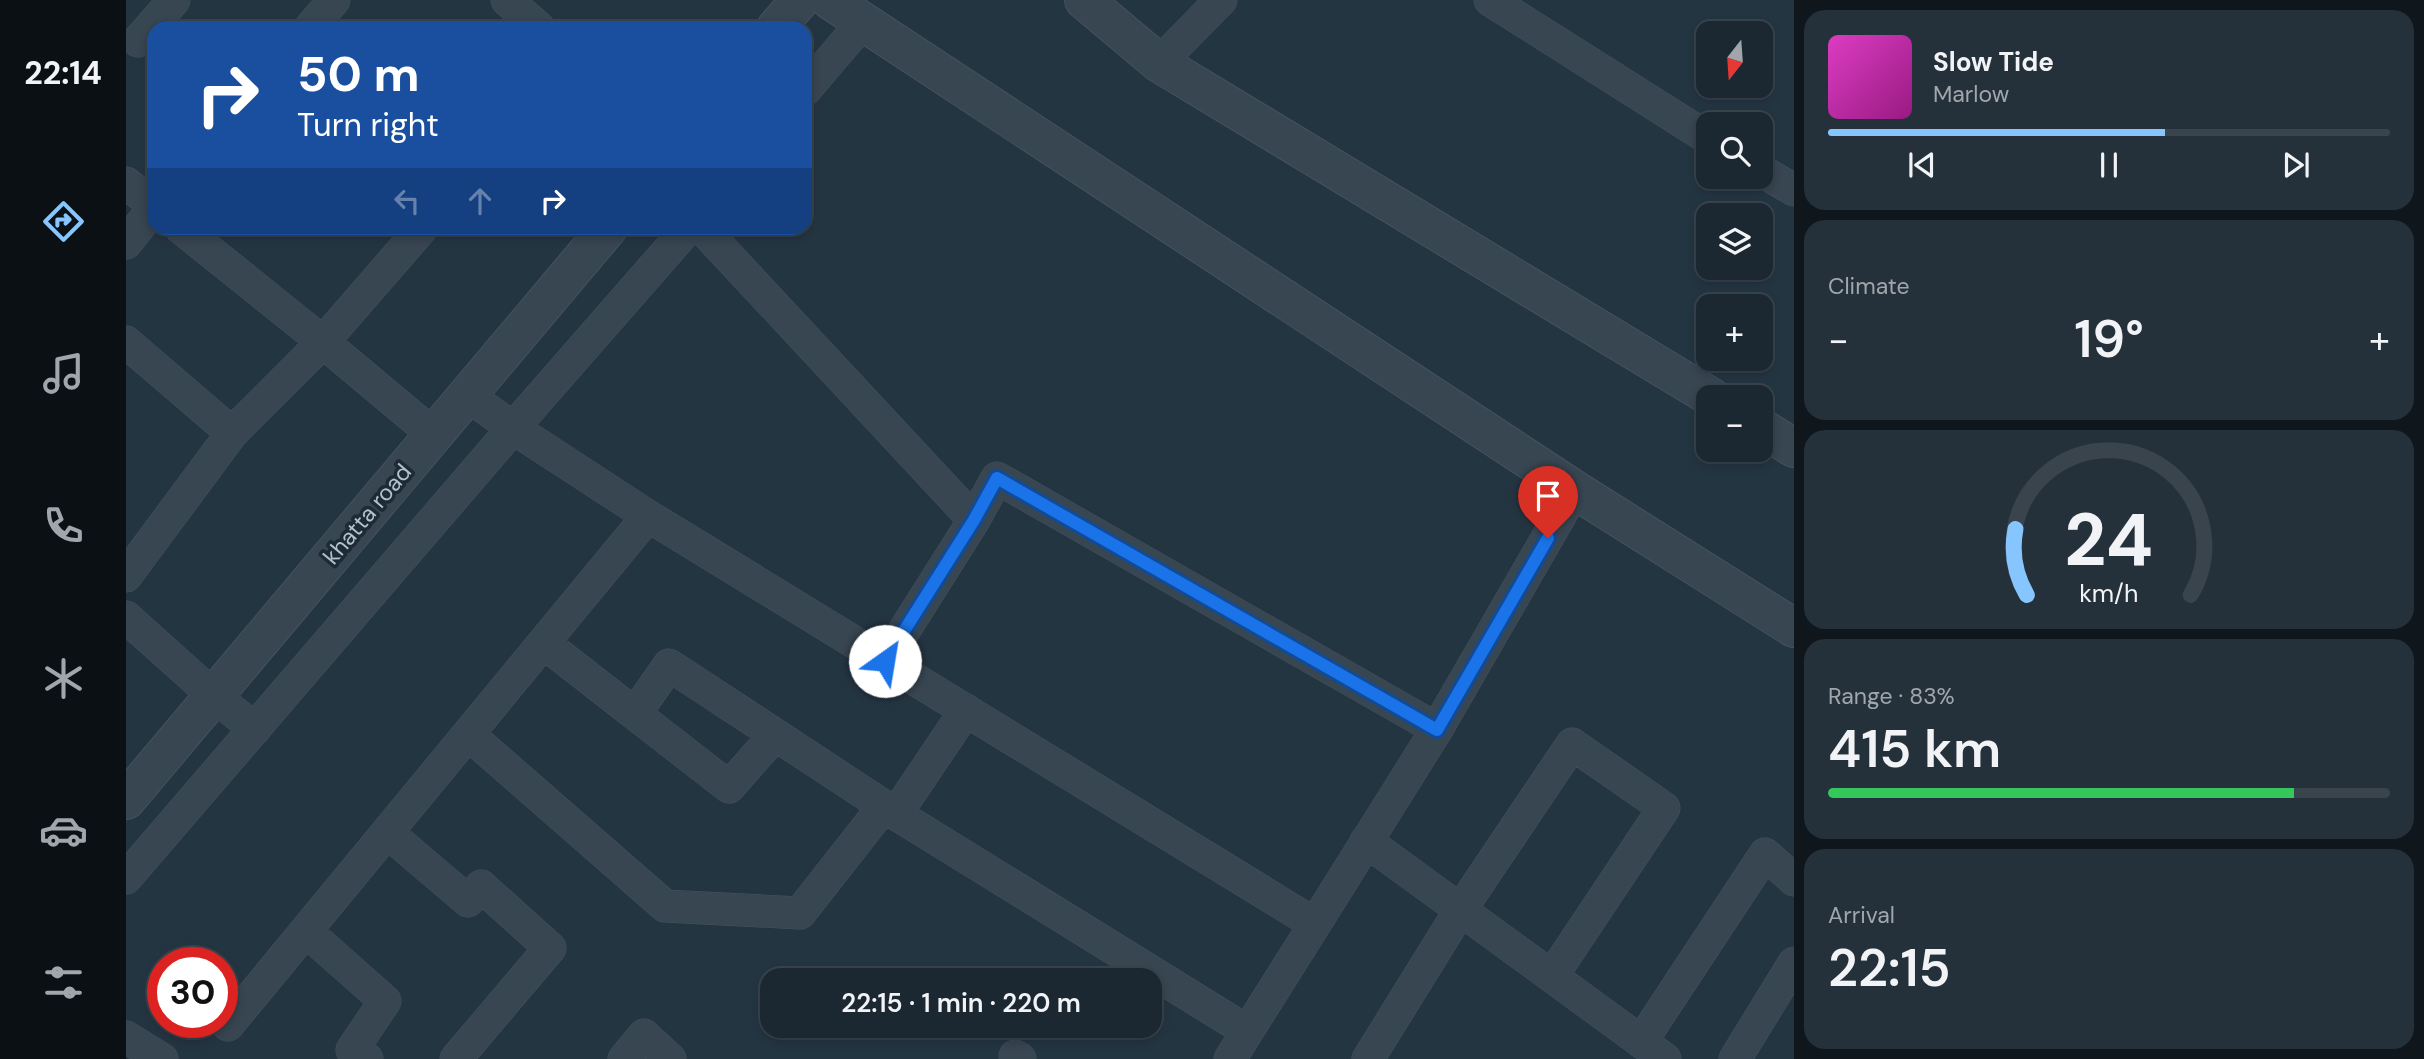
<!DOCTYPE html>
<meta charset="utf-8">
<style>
body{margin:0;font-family:"DM Sans",sans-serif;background:#24303a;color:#f1f3f6;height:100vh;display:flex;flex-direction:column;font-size:26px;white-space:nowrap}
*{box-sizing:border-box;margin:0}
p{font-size:23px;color:#a0a6ac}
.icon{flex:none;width:38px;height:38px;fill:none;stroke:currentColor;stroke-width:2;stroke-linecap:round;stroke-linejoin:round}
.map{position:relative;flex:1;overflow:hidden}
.sheet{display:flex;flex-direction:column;gap:10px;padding:10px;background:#0f161c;width:630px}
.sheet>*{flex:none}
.hud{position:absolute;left:21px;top:21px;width:665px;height:214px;border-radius:21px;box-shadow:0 4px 10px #0003,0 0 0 2px #39444d;background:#1a4fa0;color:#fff;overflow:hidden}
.needle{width:46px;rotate:197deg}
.buttons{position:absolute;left:1570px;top:21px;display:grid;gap:14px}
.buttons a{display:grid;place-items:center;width:77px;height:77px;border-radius:14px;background:#1b2832;box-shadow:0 4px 10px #0003,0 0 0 2px #39444d;font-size:35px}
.speed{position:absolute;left:21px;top:947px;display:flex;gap:14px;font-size:35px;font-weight:700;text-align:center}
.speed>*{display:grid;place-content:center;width:91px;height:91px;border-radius:50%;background:#1b2832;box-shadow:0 4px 10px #0003,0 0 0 2px #39444d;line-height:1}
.speed .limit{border:10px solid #d22;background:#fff;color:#111}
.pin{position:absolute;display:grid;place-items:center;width:60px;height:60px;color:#fff;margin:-72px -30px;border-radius:50% 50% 50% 0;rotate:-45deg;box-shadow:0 0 7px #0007}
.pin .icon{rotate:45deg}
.me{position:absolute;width:77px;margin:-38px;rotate:32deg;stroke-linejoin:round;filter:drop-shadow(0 0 5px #0008)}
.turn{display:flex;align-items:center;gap:24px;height:147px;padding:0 35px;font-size:32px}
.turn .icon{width:91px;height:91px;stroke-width:2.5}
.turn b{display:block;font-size:49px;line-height:60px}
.lanes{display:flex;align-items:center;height:66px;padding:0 35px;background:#0003;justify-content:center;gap:35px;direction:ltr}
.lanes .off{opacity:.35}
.big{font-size:52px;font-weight:600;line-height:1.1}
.sheet .card{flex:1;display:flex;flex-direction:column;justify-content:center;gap:10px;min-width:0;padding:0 24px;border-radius:21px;background:#24303a}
.sheet .dial{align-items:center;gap:0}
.dial svg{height:182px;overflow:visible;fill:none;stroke:#39444d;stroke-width:7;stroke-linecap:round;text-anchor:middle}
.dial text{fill:#f1f3f6;stroke:none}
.song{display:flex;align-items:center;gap:21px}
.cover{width:84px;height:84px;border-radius:10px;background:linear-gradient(135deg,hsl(310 70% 55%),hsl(310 70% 35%))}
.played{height:7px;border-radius:4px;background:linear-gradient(90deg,#87c5ff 60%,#39444d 60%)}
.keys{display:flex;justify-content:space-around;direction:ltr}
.heat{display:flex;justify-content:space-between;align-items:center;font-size:38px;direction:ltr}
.charge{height:10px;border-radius:5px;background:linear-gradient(90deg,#34c759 83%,#39444d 0)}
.trip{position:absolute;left:634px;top:968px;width:402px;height:70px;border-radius:21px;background:#1b2832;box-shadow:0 4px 10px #0003,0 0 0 2px #39444d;font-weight:600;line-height:70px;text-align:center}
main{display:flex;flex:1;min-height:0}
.dock{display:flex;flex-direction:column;width:126px;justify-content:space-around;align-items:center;background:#0b1014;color:#a0a6ac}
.dock .icon{width:49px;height:49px}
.dock .on{color:#87c5ff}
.dock b{font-size:32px;color:#f1f3f6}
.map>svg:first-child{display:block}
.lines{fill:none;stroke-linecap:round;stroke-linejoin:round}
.minor-casing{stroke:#45525e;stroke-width:33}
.tertiary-casing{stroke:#45525e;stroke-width:40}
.minor{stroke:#384652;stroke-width:32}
.tertiary{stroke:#384652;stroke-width:38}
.route-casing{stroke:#114b97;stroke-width:18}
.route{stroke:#1a73e8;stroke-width:12}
.labels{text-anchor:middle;stroke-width:7;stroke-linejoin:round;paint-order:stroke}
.street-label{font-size:23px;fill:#b5c1cc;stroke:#1d2b37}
</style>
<main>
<nav class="dock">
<b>22:14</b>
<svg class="icon on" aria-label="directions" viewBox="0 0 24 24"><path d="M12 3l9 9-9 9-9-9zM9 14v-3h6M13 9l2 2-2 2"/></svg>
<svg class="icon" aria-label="music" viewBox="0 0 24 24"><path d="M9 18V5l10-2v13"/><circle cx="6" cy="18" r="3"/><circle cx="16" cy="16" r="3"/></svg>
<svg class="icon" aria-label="phone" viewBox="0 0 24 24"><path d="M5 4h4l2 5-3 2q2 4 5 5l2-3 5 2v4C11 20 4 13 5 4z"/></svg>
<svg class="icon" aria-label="climate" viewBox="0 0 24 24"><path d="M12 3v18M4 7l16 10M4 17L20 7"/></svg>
<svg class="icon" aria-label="car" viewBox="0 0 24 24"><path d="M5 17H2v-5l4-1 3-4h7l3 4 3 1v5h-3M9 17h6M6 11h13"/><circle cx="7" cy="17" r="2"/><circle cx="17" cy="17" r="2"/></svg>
<svg class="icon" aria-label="filters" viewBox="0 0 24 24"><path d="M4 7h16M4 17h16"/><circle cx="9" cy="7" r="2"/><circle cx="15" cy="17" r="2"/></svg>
</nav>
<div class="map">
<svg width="1668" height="1059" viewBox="0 0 1668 1059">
<rect width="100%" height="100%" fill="#243542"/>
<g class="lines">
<g class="minor-casing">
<path id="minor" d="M381,0l32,28
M1364,0l218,138
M184,28l24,-28
M12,41l36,-41
M1033,63l62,-63
M679,90l58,-68
M1634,170l34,20
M0,183l28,22
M55,228l142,114 99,-114
M562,228l-175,200 135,88 667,408 122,-195 -440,-251 -23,42 -272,-292
M0,243l28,-35
M0,342l106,91 91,-91 111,93
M0,576l106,-143
M0,617l88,79 41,33
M418,643l91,71
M759,661l89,-141
M840,710l-70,104 351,217
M1311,729l138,-239
M342,734l197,172 135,7 84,-107
M649,735l-46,52 -94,-73 34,-49 227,149
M262,833l80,68 13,-15 69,62 -94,111
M1240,841l299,218
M0,878l387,-450 -46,-33
M180,931l79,70 -33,49 15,9
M102,1025l420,-509
M0,1037l36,22
M1515,1042l124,-188 29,26
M889,1056l5,3
M498,1059l20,-24 26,24
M1104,1059l85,-135
M1242,1059l93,-150 111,-165 92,64 -112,168
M1609,1059l59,-96"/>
</g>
<g class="tertiary-casing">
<path id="tertiary" d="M704,0l745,490 219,138
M958,0l75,63 552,334
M650,28l24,-28
M1634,427l34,21
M0,800l482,-572"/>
</g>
<use href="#minor" class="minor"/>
<use href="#tertiary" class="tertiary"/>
</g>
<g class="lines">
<g class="route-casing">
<path id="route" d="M759,661l89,-141 23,-42 440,252 111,-192"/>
</g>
<use href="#route" class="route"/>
</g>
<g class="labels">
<g class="street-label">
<text transform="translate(241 514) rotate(-50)" y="8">khatta road</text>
</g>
</g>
</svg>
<div class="buttons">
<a><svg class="needle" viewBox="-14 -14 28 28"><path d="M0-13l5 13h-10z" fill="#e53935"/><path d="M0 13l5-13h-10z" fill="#a0a6ac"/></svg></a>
<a><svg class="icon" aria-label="search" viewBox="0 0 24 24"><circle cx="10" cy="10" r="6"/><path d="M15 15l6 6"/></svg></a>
<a><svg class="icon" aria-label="layers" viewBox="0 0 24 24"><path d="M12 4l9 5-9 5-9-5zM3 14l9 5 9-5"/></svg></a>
<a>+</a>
<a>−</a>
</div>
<div class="speed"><div class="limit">30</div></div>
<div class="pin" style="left:1422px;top:538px;background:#d93025"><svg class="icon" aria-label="arrive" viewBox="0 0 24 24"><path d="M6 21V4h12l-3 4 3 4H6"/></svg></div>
<svg class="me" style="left:759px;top:661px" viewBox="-20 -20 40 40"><circle r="19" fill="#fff"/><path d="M0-13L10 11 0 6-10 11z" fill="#1a73e8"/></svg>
<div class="trip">22:15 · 1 min · 220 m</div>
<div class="hud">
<div class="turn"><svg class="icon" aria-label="right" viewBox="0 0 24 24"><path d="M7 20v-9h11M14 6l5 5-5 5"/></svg><div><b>50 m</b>Turn right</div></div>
<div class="lanes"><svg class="icon off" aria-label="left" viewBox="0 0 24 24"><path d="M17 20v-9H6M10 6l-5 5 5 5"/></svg><svg class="icon off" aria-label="ahead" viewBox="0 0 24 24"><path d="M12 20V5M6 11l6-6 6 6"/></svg><svg class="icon" aria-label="right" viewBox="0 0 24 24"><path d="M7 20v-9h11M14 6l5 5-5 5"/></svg></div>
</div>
</div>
<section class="sheet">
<div class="card">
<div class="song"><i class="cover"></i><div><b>Slow Tide</b><p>Marlow</p></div></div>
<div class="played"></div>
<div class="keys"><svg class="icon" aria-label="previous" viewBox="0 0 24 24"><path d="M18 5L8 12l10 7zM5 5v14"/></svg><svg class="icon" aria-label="pause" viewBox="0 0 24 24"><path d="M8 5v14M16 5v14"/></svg><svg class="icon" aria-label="next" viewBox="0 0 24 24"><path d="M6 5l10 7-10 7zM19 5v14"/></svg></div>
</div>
<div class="card"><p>Climate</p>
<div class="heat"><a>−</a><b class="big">19°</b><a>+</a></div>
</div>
<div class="card dial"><svg viewBox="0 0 100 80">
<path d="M14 69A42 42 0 1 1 86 69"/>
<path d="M14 69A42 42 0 0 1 9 40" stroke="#87c5ff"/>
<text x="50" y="56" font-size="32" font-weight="700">24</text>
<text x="50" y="72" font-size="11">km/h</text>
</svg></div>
<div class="card"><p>Range · 83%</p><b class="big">415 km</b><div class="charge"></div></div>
<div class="card"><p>Arrival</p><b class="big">22:15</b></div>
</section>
</main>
